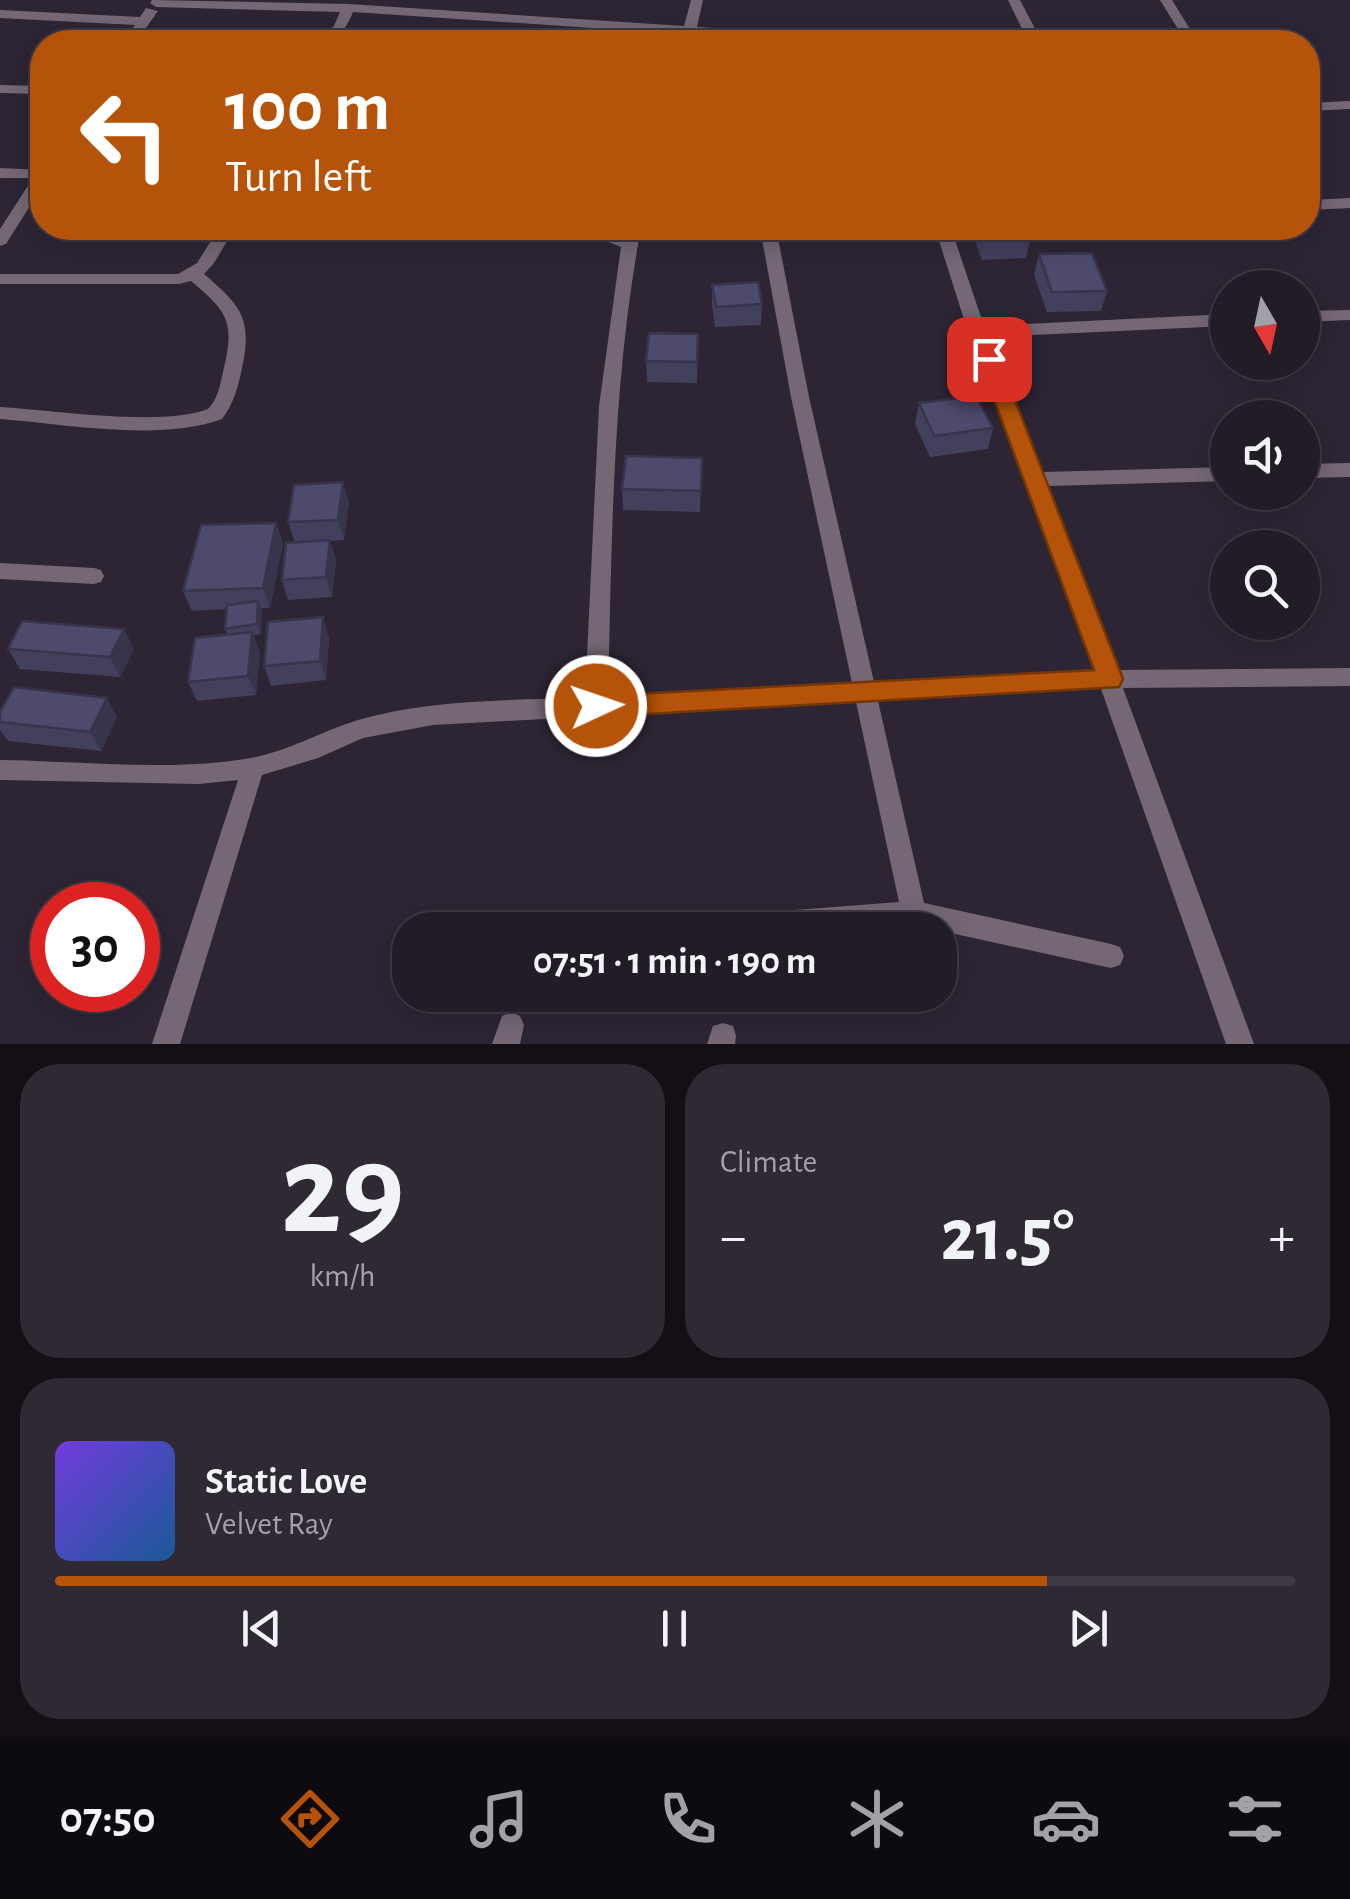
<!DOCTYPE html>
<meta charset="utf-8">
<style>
body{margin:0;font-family:"Alegreya Sans",sans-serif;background:#2e2933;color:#f1f3f6;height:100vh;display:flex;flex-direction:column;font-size:38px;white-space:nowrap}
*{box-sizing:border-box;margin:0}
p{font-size:32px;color:#a2a1a7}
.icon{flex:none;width:55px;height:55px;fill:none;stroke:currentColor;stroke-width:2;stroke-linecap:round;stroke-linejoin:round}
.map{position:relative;height:1044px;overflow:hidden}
.panel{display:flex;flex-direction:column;gap:20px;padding:20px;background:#130f15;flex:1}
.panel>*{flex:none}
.banner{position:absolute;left:30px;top:30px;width:1290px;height:210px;border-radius:40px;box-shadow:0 5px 25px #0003,0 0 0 2px #3f3a44;background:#b45309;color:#fff;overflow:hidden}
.needle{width:65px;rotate:171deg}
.fabs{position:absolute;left:1210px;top:270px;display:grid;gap:20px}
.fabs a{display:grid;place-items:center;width:110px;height:110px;border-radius:50%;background:#221c27;box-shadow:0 5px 25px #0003,0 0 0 2px #3f3a44;font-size:50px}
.speed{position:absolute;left:30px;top:882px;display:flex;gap:20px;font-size:50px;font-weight:700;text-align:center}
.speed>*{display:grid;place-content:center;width:130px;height:130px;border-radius:50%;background:#221c27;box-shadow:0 5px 25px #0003,0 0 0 2px #3f3a44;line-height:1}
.speed .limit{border:15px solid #d22;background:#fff;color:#111}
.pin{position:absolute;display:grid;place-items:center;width:85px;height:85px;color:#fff;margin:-42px;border-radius:20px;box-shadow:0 5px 15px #0006}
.me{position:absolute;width:110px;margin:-55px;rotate:87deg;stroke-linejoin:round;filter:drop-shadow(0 0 8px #0008)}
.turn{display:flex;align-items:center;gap:35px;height:210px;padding:0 30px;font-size:45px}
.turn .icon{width:130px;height:130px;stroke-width:2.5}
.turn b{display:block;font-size:70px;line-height:85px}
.big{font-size:75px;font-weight:700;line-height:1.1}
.panel .widget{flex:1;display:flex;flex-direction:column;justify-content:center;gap:15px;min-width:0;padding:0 35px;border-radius:40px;background:#2e2933}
.panel .dial{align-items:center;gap:0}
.dial b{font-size:130px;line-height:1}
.song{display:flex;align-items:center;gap:30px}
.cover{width:120px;height:120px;border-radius:15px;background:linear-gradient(135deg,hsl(260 70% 55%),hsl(210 70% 35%))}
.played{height:10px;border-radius:5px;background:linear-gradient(90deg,#b45309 80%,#3f3a44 80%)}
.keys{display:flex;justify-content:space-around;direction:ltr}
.heat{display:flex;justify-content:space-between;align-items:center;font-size:55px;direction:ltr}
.panel .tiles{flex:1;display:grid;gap:20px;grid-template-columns:1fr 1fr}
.widget:last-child{grid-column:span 2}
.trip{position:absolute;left:392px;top:912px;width:565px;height:100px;border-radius:40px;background:#221c27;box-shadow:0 5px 25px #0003,0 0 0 2px #3f3a44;font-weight:700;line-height:100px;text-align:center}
.tabs{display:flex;height:160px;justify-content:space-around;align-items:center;background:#0e0b10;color:#a2a1a7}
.tabs .icon{width:70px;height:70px}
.tabs .active{color:#b45309}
.tabs b{font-size:45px;color:#f1f3f6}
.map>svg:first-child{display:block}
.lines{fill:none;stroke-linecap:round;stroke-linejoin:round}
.street{fill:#756874;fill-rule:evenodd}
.wall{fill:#43405d}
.shaded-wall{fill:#37344c}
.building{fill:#4e4a6c;stroke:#37344c;stroke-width:2.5}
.route{fill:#b45309;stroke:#753606;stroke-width:2.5}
</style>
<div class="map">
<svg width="1350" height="1044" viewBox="0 0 1350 1044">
<rect width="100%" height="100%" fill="#2d2534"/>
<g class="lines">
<path class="street" d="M152,0l196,4 336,22 7,-26h12l-6,27 98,6 228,-2 -15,-31h12l22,42h-13l-2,-3 -232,2 -100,-6 -2,7h-12l1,-8 -329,-22c-8,19 -16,30 -37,30l18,-16 6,-14 -184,-5 -6,-4z
M1160,0h12l26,42h-12z
M146,8l12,3 -22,31h-13l12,-17 -135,-7v-8l140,7z
M0,85l42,1v8l-42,-1z
M1350,101v8l-42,2v-8z
M0,168l42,2v17l-36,57 -6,2v-17l33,-51h-33z
M1350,198v10l-42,2v-10z
M219,228h16l-21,35 -10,11c36,31 49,44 38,94 -4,19 -8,35 -20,51 -63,23 -155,5 -222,0v-12c52,3 162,20 208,2 10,-10 12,-24 15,-37 12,-50 6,-59 -32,-91l-12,3h-179v-10h178l19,-11z
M573,228h22l28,9 2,-9h16c-29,155 -29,311 -33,468l244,-13 -61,-286 -31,-169h16l33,169 65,285 220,-11 -90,-257 -36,-82 -33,-104h16l33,98 244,-12v12l-240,11 55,135 185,-5v14l-179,5 67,184 234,-2v18l-227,2 131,356h-28l-125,-355 -223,12 46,202 187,41 9,3 4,9 -4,9 -9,3 -197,-43 -66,5h-76l-3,-7 4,-9 9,-3 117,-9 -43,-200 -423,23 -70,13 -45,20 -56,17 -82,269h-28l86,-264 -39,4 -199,-4v-20c81,1 172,12 251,-2 38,-7 71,-27 107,-38 73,-21 152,-19 227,-23l14,-291 22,-159z
M1350,310v10l-48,2v-11z
M1350,463v14l-48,1v-14z
M0,563l94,5 7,2 3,6 -3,6 -7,2 -94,-5z
M511,1012l9,4 4,9 -4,19h-28l10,-28z
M723,1023l10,3 3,10 -1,8h-28l6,-18z"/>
</g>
<path class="wall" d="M899,228h28l1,2 -2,11 -23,1 -5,-11z
M971,228h55l5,9 -5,21 -44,2 -11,-30z
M1039,254l68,37 -6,20 -54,1 -13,-37z
M712,285l50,19 -1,21 -46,2 -3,-22z
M698,334l-1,49 -50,-1 -1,-21z
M919,403l74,25 -5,21 -58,8 -15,-33z
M702,458l-2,54 -77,-2 -1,-21z
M349,502l-5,38 -14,1 6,19 -4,37 -44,3 -6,-20 13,-37 -7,-21z
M276,523l7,20 -13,65h-10l1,26 -8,1 7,17 -4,43 -59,6 -9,-19 40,-47 -3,-6 1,-20 -34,2 -9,-20z
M329,637l-3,43 -55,6 -7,-20z
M8,649h126l-14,28 -100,-8z
M107,698l10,19 -16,34 -93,-10 -8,-11v-18z"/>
<path class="shaded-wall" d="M343,482l6,20 -5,38 -6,-20z
M276,523l7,20 -13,65 -7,-20z
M330,540l6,20 -4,37 -6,-20z
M258,601l4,10 -1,23 -4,-10z
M323,617l6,20 -3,43 -6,-19z
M124,629l10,20 -14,28 -10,-20z
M252,632l8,20 -4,43 -8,-19z
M107,698l10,19 -16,34 -11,-19z"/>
<path class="building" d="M903,228h24l1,2 -23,2z
M981,228h45l5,9 -45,3z
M1092,253l15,38 -55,1 -13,-38z
M758,282l4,22 -46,3 -4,-22z
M649,333l49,1 -1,28 -51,-1z
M976,396l17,32 -59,8 -15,-33z
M626,456l76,2 -1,33 -79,-2z
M343,482l-5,38 -50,2 6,-37z
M276,523l-13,65 -80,3 18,-66z
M330,540l-4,37 -44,3 4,-37z
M258,601l-1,23 -32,5 2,-24z
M323,617l-3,44 -56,5 4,-44z
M22,621l102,8 -14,28 -102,-8z
M252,632l-4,44 -60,6 7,-44z
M14,687l93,11 -17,34 -90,-10v-10z"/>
<path class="route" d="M989,352l10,7 124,320 -4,8 -523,30 -9,-3 -4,-8 4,-7 9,-3 498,-26 -115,-311z"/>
</svg>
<div class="fabs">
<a><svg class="needle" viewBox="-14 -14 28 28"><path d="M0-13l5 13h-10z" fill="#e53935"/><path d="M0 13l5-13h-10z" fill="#a2a1a7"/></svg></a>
<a><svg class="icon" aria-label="sound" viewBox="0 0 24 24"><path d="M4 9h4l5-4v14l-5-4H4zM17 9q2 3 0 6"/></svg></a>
<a><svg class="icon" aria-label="search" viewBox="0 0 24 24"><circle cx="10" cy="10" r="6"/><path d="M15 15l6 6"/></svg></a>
</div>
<div class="speed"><div class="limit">30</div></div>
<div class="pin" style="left:989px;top:359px;background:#d93025"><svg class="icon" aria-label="arrive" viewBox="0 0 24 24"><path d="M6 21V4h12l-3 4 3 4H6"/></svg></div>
<svg class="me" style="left:596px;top:706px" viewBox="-20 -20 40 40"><circle r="17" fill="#b45309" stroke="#fff" stroke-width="3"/><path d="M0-11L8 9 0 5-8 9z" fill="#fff"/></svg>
<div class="trip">07:51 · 1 min · 190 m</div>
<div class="banner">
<div class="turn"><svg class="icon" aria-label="left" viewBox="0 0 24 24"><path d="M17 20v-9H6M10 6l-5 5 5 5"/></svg><div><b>100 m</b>Turn left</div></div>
</div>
</div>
<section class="panel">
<div class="tiles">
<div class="widget dial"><b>29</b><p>km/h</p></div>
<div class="widget"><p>Climate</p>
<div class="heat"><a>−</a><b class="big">21.5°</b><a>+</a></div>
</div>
<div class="widget">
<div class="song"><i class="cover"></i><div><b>Static Love</b><p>Velvet Ray</p></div></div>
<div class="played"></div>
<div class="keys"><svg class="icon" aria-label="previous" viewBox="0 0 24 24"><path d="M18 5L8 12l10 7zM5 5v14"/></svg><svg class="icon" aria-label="pause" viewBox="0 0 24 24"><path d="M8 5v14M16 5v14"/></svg><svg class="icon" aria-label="next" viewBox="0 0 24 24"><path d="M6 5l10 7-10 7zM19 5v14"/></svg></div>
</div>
</div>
</section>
<nav class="tabs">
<b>07:50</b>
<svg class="icon active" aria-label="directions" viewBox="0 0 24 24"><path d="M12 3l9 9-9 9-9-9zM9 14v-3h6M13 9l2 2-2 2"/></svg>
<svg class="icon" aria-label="music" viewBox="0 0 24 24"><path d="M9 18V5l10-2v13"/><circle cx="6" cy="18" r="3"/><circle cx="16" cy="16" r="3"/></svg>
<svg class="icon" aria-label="phone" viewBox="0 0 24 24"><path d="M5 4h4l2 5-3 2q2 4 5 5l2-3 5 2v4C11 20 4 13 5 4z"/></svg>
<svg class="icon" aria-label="climate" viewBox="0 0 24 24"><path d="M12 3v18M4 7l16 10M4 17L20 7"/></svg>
<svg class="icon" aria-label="car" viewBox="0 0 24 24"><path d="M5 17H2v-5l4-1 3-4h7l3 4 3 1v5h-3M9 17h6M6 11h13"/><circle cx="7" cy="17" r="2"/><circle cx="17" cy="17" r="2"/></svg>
<svg class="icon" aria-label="filters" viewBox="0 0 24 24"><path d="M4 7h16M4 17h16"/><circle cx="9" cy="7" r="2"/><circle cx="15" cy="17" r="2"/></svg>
</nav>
